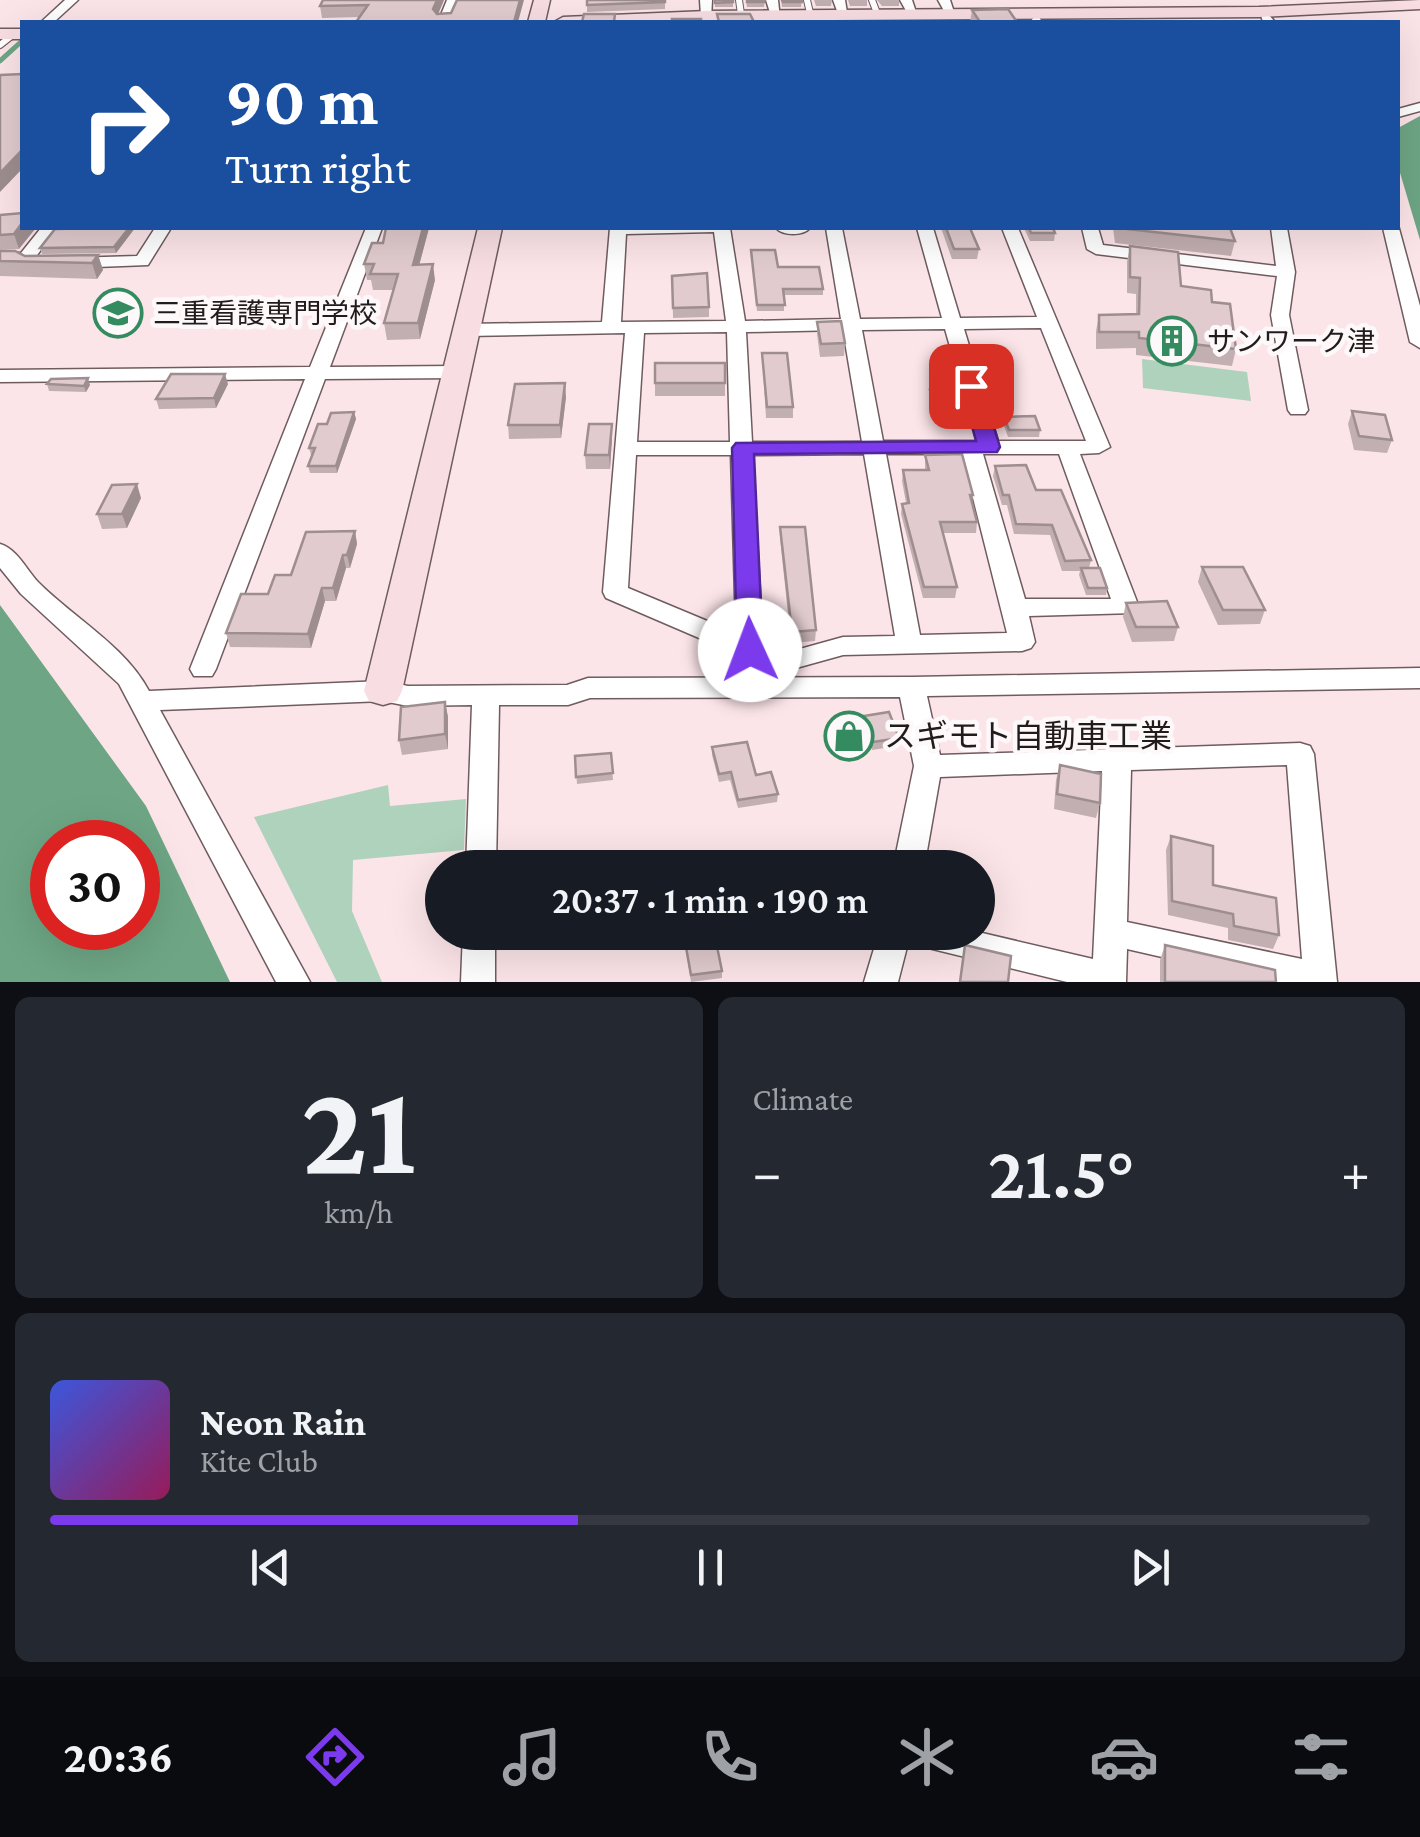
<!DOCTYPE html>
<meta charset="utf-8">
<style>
body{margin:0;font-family:"Crimson Pro","Noto Sans JP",serif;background:#242831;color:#f1f3f6;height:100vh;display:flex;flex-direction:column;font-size:38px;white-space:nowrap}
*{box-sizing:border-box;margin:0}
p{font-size:32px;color:#9ea1a6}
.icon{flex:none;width:55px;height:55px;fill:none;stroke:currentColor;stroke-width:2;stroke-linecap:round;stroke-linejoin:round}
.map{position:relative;height:982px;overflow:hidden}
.side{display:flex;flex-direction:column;gap:15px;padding:15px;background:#0d0f14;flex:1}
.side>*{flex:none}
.top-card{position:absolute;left:20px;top:20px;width:1380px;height:210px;border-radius:0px;box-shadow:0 10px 40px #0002;background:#1a4fa0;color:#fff;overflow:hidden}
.speed{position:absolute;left:30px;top:820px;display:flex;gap:20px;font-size:50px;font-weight:700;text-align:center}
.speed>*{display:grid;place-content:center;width:130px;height:130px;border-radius:50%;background:#171b24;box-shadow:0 10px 40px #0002;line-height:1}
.speed .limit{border:15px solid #d22;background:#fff;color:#111}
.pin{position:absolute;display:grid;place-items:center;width:85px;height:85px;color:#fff;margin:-42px;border-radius:20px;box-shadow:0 5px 15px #0006}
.me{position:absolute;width:110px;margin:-55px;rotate:358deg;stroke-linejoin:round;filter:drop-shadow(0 0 8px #0008)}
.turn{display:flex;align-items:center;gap:35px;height:210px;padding:0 40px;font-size:45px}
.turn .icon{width:130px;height:130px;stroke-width:2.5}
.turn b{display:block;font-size:70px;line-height:85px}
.big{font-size:75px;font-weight:600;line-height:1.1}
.side .tile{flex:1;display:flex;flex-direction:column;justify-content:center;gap:15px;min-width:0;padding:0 35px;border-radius:15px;background:#242831}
.side .dial{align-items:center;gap:0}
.dial b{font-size:130px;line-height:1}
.song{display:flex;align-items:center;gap:30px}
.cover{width:120px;height:120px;border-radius:15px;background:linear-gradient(135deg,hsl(230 70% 55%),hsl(330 70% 35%))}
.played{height:10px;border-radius:5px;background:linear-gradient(90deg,#7c3aed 40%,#363941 40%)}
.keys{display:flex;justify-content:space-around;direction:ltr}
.heat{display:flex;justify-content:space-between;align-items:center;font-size:55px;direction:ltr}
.side .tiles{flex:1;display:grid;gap:15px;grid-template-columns:1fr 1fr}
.tile:last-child{grid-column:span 2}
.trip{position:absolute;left:425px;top:850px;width:570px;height:100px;border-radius:50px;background:#171b24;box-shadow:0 10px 40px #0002;font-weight:600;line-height:100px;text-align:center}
.tab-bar{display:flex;height:160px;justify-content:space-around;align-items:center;background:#090b0e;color:#9ea1a6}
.tab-bar .icon{width:70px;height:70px}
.tab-bar .active{color:#7c3aed}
.tab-bar b{font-size:45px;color:#f1f3f6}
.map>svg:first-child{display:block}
.green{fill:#afd2bc}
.water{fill:#6ea685;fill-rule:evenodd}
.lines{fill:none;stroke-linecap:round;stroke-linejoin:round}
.stream{stroke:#6ea685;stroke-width:5}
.lane-casing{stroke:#6f5c5f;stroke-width:8}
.street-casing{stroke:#6f5c5f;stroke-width:3}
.secondary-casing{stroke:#6f5c5f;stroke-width:3}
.lane{stroke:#fff;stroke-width:6}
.street{fill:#fff;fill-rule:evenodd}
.secondary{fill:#f8dee3;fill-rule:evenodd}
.wall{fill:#c2afb1}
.shaded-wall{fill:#9e8e90}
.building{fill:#e1cbce;stroke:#9e8e90;stroke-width:2.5}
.route{fill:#7c3aed;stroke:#51269a;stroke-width:2.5}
.labels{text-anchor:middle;stroke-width:9;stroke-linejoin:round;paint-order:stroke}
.poi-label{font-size:28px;fill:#221b1c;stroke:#fdf8f9;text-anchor:start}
.near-poi-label{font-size:32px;fill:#221b1c;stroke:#fdf8f9;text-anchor:start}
</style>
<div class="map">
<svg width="1420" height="982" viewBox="0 0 1420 982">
<rect width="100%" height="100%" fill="#fce5e9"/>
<path class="green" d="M1142,359l105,13 4,29 -108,-13z
M388,785l2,21 76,-7 -2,51 -111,10 -1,51 30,71h-45l-83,-165z"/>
<path class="water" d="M1420,116v124l-22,-74v-38z
M0,605l146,201 84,176h-230zM138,842v86h-86v-86z"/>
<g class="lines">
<path class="stream" d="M0,61l22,-20"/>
<g class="lane-casing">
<path id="lane" d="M739,0l2,14
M807,0l3,13
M872,0l5,13
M0,45l14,-11"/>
</g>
<g class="street-casing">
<path id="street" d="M65,0h13l-24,22h-13z
M447,0h12l-9,22h-12z
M700,0h12l-1,19 -10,-3z
M766,0h12l2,19h-8z
M833,0h12l3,19h-8z
M900,0h12l6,18h-8z
M938,0h12l6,18h-8z
M1261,15h8l6,7h-12z
M1035,16l4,1 3,5h-12z
M1420,103v8l-22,6v-8z
M1398,225l22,81v42l-10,-6 -27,-114z
M41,228h16l-25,34 -32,1v-10h21z
M155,228h16l-23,37 -77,3 -9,-5 9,-5 66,-2z
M366,228h16l-52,139 127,-1 10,6 -10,6 -132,1 -109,290 -4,7h-18l-4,-7 115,-290 -305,3v-12l310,-3z
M610,228h120l15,93 96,-2 -15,-91h16l18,91 82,-1 -25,-90h16l27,90 77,-1 -35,-89h16l92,219 -11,6 -19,1 59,153 -4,6 -106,3 6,26 -4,6 -9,3 -179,4 -54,15 -48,-14 -135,-58 -3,-6 22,-259 -159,3 -9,-6 9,-6 136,-2zM714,232l12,89 -105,1 5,-88zM1041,328l45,113h-88l-34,-112zM945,329l32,112h-94l-21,-111zM843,330l19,112h-110l-6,-110zM727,332l3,110h-93l7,-109zM864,454l31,182 -52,1 -54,15 -26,-9 -11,-188zM886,454h76l45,179 -87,2zM983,454h76l52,145h-86zM636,455h95l5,178 -108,-45z
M776,228h34c-7,8 -27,8 -34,0z
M1082,228h16l5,17 173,21 -5,-38h16l8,44 -6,43 19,95 -3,4h-14l-3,-4 -17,-95 6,-39 -181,-22 -9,-5z
M0,544c17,5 26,25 38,38 36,36 87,64 111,109l234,-10 25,5 159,-1 21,-7 324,-1 508,-9v20l-493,8 13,59 360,-12 10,3 4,8 23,228h-66l-144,-33 -1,33h-59l-159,-39 -10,39h-34l15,-50h99l115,27 9,-188 -162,6 -16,91h-31l21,-102 -14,-69 -310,1 -22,7h-69l-3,163h-30l6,-163 -64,1 -25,-5 -223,9 150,272h-34l-157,-298 -98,-90 -21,-26zM1287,765l15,194 -175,-37 4,-152z
M463,932h32v50h-34z"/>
</g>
<g class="secondary-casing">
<path id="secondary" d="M534,0h16l-5,22h-17z
M1420,0v9l-161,8 -705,5 9,-5 144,-6 552,-4z
M0,29h22v10h-22z
M478,228h24l-100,463 -5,10 -14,4 -14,-4 -5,-10z"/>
</g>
<use href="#lane" class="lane"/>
<use href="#street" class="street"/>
<use href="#secondary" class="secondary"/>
</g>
<path class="wall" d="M444,0l-6,14 80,8 -158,-5 -38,1 -2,-12z
M665,0v9l-78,3v-7z
M715,0h18v7h-18z
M746,0h19l-1,7h-17z
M781,0h21l-1,7h-19z
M814,0h18l-1,6h-15z
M848,0h19v6h-17z
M877,0h22v6h-17z
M972,10l45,12h-47z
M22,213l-3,36 -19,1v-35z
M135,228l-19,25 -74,1 -2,-6 66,-19z
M429,228l-10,37 16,15 -15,59 -33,1 -3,-17 10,-33h-21l-2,-10h-4l-3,-16 19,-21z
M941,228h29l9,21 -2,10h-25z
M1024,228h29l2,5 -1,8h-24z
M1113,228h117l5,13 -4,15 -116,-13z
M1130,246l51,40 31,16 24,47 -4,17 -96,-11v-7l-40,1v-18l3,-16 37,-1v-20l-9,-1v-31z
M751,250l27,17 45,22v6h-39v16h-27z
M0,251l25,5 73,-1 5,15 -6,9 -97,-3z
M672,276l37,31v10l-36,1z
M817,322l28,21 -1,13 -24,1 -3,-23z
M762,353l31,54v11h-27z
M655,363h70v33h-70z
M47,384l43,1 -4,7 -37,-1z
M228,384l-12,24 -57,1 -3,-10z
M930,390l33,20 -1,7h-27l-5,-20z
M566,397l-5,41 -52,1 -1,-14z
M1352,411l40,29 -5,13 -33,-3 -6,-26z
M354,412l2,7 -19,54h-27l-2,-7 4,-11h-1l-2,-7 18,-24z
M1004,417l36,13 -1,7h-31l-5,-14z
M612,424v14l-2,31h-24l-1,-14z
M925,455l48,40 -1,7 5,20 -1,11h-33l14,54 -2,11h-32l-22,-84 1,-10 4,-1 -4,-22 1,-11h22z
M995,466l41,24 55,70 -2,8 18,20 -1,7h-20l-7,-20 1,-4h-18l-12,-36 -36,-1 -7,-29h-5l-9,-29z
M141,498l-14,30 -25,1 -5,-15z
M780,527l36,103 -1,11 -24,2 -11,-105z
M355,531l2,13 -7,24h-4l-10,33h-11l-14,47 -81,-1 -4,-14 42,-39 23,-19z
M1202,567l63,43 -5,14 -42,1 -20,-43z
M1126,603l52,24 -4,14 -42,1 -9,-25z
M445,702l3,15v32l-46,6 -3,-15z
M864,716l35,22 -1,8 -26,4 -9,-27z
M712,747l44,28 22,19 -1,8 -39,6 -8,-28 -11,2 -7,-27z
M611,753l2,27 -36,4 -2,-28z
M1060,765l40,38 -4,15 -42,-9 2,-29z
M1171,836l42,49 66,50 -6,14 -45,-9v-12l-60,-13 -2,-65z
M684,936l38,35v7l-31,4z
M1165,945l111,37h-116v-22z"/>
<path class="shaded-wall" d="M437,0h7l-9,21 -2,-12z
M520,0h4l-6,22h-4z
M22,150v19l-22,23v-19z
M22,223v5h14l-17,21 -5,-15z
M129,228h6l-19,25 -2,-6z
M423,228h6l-14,53 -2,-16z
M98,255l5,15 -6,9 -5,-16z
M433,264l2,16 -15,59 -2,-16z
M225,374l3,10 -12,24 -2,-10z
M88,378l2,7 -4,7 -2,-6z
M565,383l1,14 -5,41 -1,-13z
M354,412l2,7 -19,54 -1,-7z
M612,424v14l-2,31 -1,-14z
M137,484l4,14 -14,30 -5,-14z
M355,531l2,13 -7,24 -3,-13z
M343,555l3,13 -10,33 -3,-13z
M322,588l3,13 -14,47 -3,-14z
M445,702l3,15v32l-3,-15z"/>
<path class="building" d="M323,0h114l-4,9 4,5 14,-1 6,-13h63l-6,22h-158l12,-17 -48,1z
M587,0h78v2l-78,3z
M715,0h18v2l-18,1z
M747,0h18l-1,2h-17z
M782,0h20v2h-19z
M1008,9l9,13h-37l-8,-12z
M584,14h31l-1,8h-32z
M717,14h33l4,8h-35z
M672,19h29v3h-29z
M22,74v76l-22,23v-98z
M22,213v10l-8,11 -14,1v-20z
M107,228h22l-15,19 -74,1 15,-19z
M386,228h37l-10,37 20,-1 -15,59h-34l14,-49h-28l4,-10h-10l8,-21h11z
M946,228h24l9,21h-25z
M1029,228h24l2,5h-24z
M1118,228h112l5,13z
M1130,246l48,6 3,34 30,4 1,12 18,2 6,45 -97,-11v-6h-40v-17l40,-1 1,-36 -10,-1z
M751,250h24l3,17h41l4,22h-40l2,16h-28z
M0,251h15l10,5 73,-1 -6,8 -92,-2z
M707,273l2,34 -36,1 -1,-32z
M841,321l4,22 -24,1 -4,-22z
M762,353h25l6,54h-26z
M655,363h70v20h-70z
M171,374h54l-11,24 -58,1z
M88,378l-4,8 -37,-2 4,-5z
M565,383l-5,42h-52l7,-41z
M930,390h27l6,20h-27z
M1352,411l33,4 7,25 -33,-4z
M354,412l-18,54h-28l7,-18h-6l9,-24h9l4,-11z
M1035,416l5,14h-31l-5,-13z
M589,424h23l-3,31h-24z
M962,454l11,41h-3l7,27h-37l17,65h-33l-22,-83 7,-1 -6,-33h26l-4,-15z
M1026,465l10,25h25l30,70 -26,1 -13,-36 -36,-1 -7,-29h-6l-8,-29z
M137,484l-15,30h-25l15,-29z
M780,527h25l11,103 -24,2z
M355,531l-8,24h-4l-10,33h-11l-14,46 -82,-1 15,-39h27l7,-19h16l15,-43z
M1202,567h41l22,43h-42z
M1081,568h19l7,20h-19z
M1167,601l11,26h-42l-10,-24z
M445,702v32l-46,6 2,-33z
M889,712l10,26 -26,4 -9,-26z
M747,742l9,33 15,-3 7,22 -40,6 -7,-28 -12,2 -7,-27z
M611,753l2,20 -37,4 -1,-21z
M1060,765l41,9 -1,29 -43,-9z
M1171,836l42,10v39l63,13 3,37 -45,-9 -1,-12 -61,-13z
M707,932h7l8,39 -31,4 -7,-39z
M965,945l46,11 -3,26h-48z
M1165,945l110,25 1,12h-111z"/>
<path class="route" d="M971,379l10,7 19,61 -3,5 -243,2 9,196 -4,6h-18l-4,-6 -5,-202 4,-5 240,-2 -15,-55z"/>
<defs>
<g id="school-ring" transform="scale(2.5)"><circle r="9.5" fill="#fdf8f9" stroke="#348b5f" stroke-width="1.5"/><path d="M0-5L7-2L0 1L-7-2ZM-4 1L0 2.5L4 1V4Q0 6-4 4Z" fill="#348b5f"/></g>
<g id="building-ring" transform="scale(2.5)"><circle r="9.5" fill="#fdf8f9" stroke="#348b5f" stroke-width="1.5"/><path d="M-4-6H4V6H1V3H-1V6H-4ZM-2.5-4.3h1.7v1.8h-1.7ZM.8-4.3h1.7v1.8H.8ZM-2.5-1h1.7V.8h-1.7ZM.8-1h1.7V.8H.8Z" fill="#348b5f"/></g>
<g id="shop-ring" transform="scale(2.5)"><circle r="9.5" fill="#fdf8f9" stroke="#348b5f" stroke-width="1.5"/><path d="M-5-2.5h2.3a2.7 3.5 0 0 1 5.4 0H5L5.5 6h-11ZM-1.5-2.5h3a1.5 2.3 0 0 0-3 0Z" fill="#348b5f"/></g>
</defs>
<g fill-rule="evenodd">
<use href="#school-ring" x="118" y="313"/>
<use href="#building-ring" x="1172" y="341"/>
<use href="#shop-ring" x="849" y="736"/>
</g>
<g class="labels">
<g class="poi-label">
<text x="153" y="323">三重看護専門学校</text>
<text x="1207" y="351">サンワーク津</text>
</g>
<g class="near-poi-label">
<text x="884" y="747">スギモト自動車工業</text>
</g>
</g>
</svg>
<div class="speed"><div class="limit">30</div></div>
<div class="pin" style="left:971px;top:386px;background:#d93025"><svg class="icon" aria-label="arrive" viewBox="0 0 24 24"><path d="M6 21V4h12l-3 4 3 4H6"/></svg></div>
<svg class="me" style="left:750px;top:650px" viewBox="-20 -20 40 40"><circle r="19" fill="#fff"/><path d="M0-13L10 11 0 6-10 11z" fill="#7c3aed"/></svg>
<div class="trip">20:37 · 1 min · 190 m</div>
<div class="top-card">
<div class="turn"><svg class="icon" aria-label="right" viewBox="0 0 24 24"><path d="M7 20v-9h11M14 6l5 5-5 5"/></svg><div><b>90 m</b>Turn right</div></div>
</div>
</div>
<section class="side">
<div class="tiles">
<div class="tile dial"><b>21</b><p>km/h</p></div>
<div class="tile"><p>Climate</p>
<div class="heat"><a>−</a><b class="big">21.5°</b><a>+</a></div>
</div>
<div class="tile">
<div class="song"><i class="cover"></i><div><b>Neon Rain</b><p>Kite Club</p></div></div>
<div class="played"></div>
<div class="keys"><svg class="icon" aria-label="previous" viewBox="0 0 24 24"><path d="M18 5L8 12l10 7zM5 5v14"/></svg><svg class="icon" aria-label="pause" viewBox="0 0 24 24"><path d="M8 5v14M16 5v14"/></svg><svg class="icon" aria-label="next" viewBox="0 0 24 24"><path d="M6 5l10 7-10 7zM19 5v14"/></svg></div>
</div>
</div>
</section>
<nav class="tab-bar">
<b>20:36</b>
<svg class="icon active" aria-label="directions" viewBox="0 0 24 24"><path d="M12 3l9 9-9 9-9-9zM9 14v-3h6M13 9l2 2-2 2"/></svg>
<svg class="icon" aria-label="music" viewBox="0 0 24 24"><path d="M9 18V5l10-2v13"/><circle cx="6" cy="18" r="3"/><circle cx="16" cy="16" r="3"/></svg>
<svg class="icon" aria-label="phone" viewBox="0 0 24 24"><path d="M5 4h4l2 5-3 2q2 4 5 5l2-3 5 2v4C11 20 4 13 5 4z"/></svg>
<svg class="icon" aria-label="climate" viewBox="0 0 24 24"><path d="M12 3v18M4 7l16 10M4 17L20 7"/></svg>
<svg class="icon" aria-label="car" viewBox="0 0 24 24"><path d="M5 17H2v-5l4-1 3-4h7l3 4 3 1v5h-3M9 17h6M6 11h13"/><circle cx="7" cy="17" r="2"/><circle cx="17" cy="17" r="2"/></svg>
<svg class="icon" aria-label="filters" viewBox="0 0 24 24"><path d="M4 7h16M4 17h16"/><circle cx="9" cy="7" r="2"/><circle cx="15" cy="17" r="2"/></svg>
</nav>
